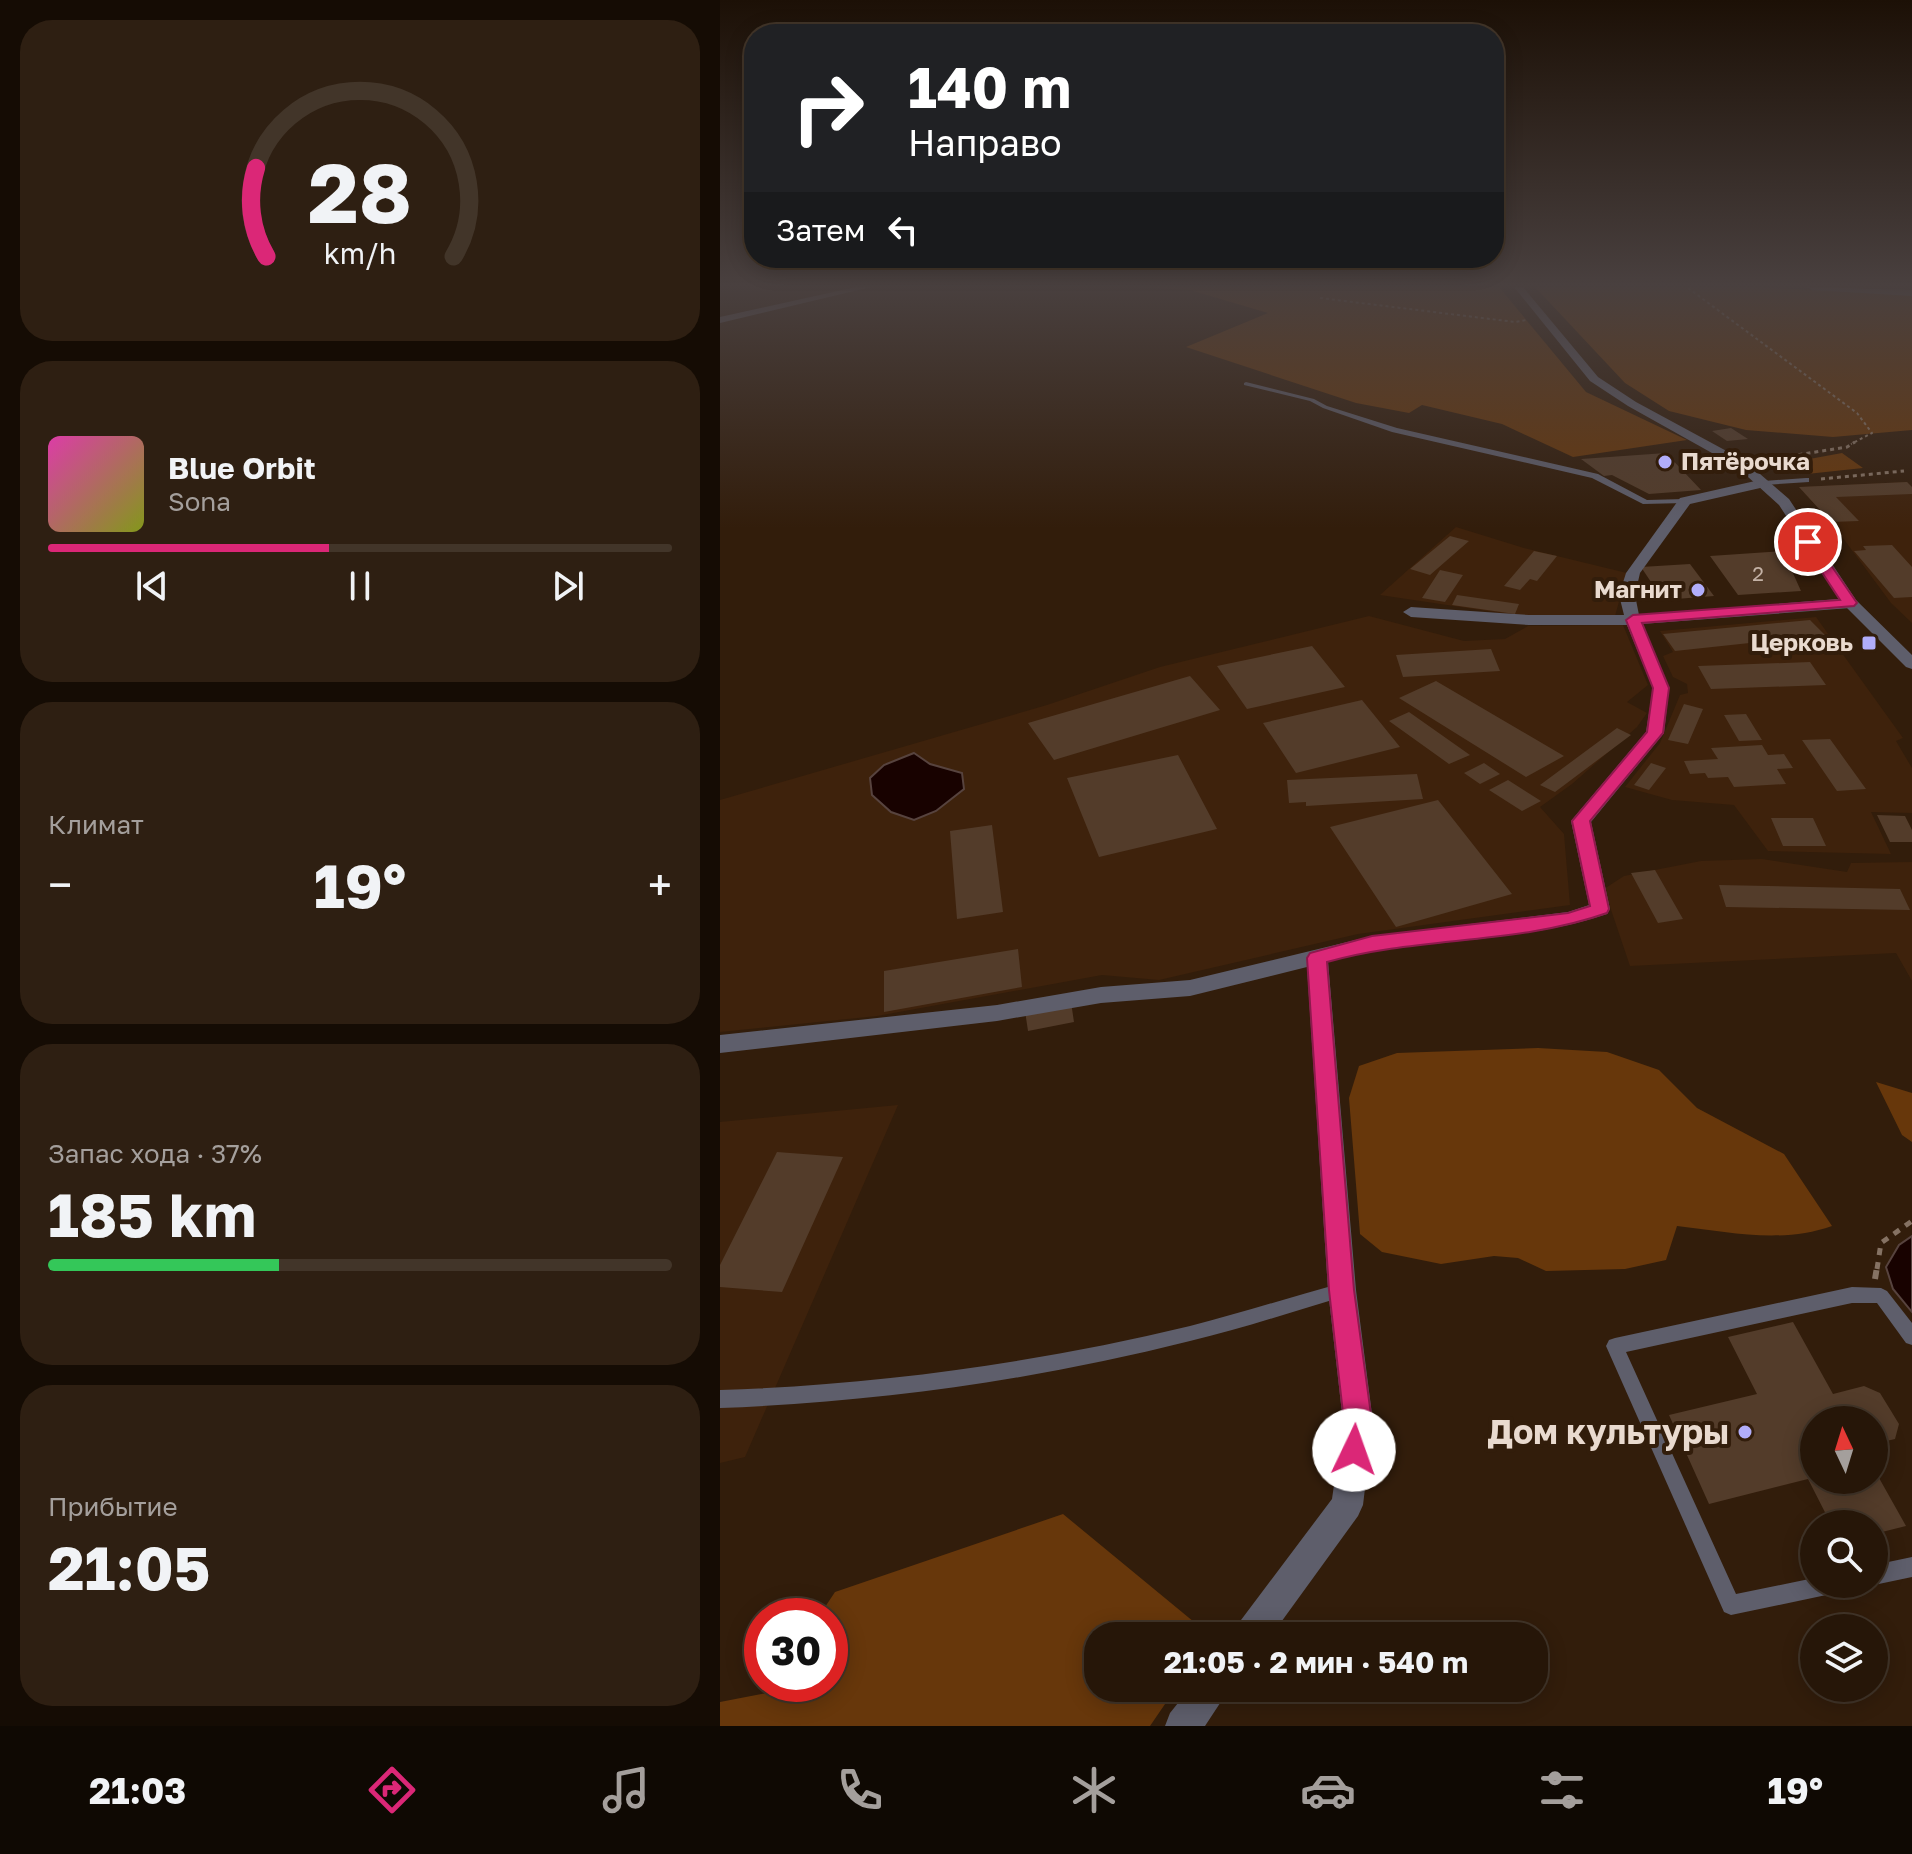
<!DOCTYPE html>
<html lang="ru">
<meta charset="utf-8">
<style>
body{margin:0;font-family:"Golos Text",sans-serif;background:#2e1f12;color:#f1f3f6;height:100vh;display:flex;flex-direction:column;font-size:30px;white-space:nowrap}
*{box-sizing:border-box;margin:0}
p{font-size:26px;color:#a49f9c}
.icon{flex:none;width:44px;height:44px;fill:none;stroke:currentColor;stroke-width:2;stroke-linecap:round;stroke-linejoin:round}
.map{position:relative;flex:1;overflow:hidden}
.panel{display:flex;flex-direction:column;gap:20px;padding:20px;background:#150c04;width:720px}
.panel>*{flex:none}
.top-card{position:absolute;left:24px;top:24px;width:760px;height:244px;border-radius:32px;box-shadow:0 4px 20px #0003,0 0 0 2px #423529;background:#202124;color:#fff;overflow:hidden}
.needle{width:52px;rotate:356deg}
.tools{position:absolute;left:1080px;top:1406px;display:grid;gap:16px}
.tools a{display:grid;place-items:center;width:88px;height:88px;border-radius:50%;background:#261608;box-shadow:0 4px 20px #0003,0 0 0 2px #423529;font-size:40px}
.speed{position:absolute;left:24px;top:1598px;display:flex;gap:16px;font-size:40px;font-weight:700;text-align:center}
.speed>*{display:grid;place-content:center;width:104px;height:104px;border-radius:50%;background:#261608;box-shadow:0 4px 20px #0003,0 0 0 2px #423529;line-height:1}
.speed .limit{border:12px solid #d22;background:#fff;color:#111}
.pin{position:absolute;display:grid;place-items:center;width:68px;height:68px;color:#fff;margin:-34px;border:4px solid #fff;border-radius:50%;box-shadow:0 2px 8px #0007}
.me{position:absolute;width:88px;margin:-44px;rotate:3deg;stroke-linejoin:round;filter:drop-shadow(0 0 6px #0008)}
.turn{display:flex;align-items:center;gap:28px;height:168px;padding:0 32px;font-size:36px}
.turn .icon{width:104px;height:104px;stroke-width:2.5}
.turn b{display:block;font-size:56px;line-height:68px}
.then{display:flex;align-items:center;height:76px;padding:0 32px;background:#0003;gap:16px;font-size:30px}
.big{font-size:60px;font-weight:700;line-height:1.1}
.panel .card{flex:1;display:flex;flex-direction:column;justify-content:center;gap:12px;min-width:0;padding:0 28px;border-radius:32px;background:#2e1f12}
.panel .dial{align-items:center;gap:0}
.dial svg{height:208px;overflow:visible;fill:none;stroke:#423529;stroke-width:7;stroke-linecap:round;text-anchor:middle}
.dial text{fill:#f1f3f6;stroke:none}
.song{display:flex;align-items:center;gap:24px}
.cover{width:96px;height:96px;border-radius:12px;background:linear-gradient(135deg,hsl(320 70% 55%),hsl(70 70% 35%))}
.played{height:8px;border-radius:4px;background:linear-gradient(90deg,#db2777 45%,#423529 45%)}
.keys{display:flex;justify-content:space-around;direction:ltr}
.heat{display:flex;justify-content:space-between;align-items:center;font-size:44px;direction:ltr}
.charge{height:12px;border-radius:6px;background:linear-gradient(90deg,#34c759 37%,#423529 0)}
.trip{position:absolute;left:364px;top:1622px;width:464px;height:80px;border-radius:32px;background:#261608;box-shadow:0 4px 20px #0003,0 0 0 2px #423529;font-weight:700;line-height:80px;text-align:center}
.tabs{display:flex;height:128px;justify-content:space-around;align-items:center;background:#0f0903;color:#a49f9c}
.tabs .icon{width:56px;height:56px}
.tabs .current{color:#db2777}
.tabs b{font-size:36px;color:#f1f3f6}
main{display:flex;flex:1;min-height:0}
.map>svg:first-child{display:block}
.built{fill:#3e220c}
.green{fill:#67370b}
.water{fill:#180200;stroke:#57433e;stroke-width:2}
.building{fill:#533c2a}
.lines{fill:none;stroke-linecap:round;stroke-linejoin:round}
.path-far3{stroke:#857263;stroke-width:2;stroke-dasharray:3 3;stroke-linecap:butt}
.path-far2{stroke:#857263;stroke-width:3;stroke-dasharray:4 4;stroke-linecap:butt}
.path-far1{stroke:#857263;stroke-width:5;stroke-dasharray:7 7;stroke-linecap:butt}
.path{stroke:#857263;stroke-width:6;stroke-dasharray:9 9;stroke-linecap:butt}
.service{fill:#5e5e6b;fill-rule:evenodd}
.minor{fill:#5e5e6b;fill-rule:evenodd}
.tertiary{fill:#5e5e6b;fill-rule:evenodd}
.route{fill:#db2777;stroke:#8e194d;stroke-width:2}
.poi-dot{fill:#b1adfa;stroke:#321d0b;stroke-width:3}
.labels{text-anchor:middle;stroke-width:8;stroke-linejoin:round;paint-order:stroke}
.far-number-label{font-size:20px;fill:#c4b2a6}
.far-poi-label{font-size:24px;font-weight:bold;fill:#e9dacf;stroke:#321d0b;text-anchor:end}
.near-poi-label{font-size:34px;font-weight:bold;fill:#e9dacf;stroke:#321d0b;text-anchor:end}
</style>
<main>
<section class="panel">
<div class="card dial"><svg viewBox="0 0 100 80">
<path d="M14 69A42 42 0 1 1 86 69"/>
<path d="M14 69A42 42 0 0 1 10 35" stroke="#db2777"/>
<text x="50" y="56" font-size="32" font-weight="700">28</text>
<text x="50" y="72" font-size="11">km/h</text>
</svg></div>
<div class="card">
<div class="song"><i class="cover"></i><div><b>Blue Orbit</b><p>Sona</p></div></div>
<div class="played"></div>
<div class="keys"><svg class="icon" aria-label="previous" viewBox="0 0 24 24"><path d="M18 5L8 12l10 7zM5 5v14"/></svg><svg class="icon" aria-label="pause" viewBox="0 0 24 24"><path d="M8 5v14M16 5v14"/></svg><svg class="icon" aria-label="next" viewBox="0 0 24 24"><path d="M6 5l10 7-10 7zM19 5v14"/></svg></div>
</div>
<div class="card"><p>Климат</p>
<div class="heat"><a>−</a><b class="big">19°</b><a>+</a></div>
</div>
<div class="card"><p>Запас хода · 37%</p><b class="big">185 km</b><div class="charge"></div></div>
<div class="card"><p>Прибытие</p><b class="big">21:05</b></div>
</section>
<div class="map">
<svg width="1192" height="1726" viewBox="0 0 1192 1726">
<rect width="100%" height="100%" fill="#321d0b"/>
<path class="built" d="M1187,482l5,5v136l-21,-20 -60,-81 -32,-35z
M736,527l68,21 103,25 -12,43h-94l-141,-21z
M649,616l95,25 41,-2 23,-13 95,-1 25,60 -21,17 20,11 -10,14 -65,57 -32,23 24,27 6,71 -212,29 -199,46 -57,-5 -225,41 -157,16v-232l327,-95 113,-38z
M1096,617l87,121 -7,3 16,27v45l-41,-1 20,42 -123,-3 -34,-46 -62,-5 -47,-13 35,-44 20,-48 8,-2 -1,-9 -14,-7 -10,-21 10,-4 -13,-21z
M1042,859l85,13 4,-9 61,-1v119l-16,-28 -266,13 -26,-77 20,-13 77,-15z
M178,1105l-153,352 -25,6v-341z"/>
<path class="green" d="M417,287h362l87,105 101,48 -114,17 -71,-33 -80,-19 -13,8 -53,-10 -170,-56 82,-34 -78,-23z
M815,287h213l164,7v136l-79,7 -87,-7 -77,-19 -44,-28z
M1122,453l21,15 -56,6 -14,-12z
M818,1048l69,4 52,18 38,38 87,46 48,72c-51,18 -103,6 -155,0l-11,34 -41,9 -79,2 -28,-13 -24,-2 -53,8 -59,-12 -22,-18 -11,-136 10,-32 38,-13z
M1156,1082l36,11v49l-10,-7z
M343,1514l148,122h-113v52h78l-26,38h-430v-24l47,-9 7,-9h56v-68h-11l16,-24z"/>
<path class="water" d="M194,753l16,11 32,9 2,16 -28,22 -22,9 -23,-8 -19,-17 -2,-17 14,-13z
M1192,1236v76l-19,-23 -7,-22 13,-22z"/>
<path class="building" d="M1011,428l17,11 -21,2 -15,-10z
M946,453l35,37 -52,4 -37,-19 -8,1 -23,-17z
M1187,482l5,5v7l-76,3 23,24 -28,1 -32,-35z
M730,536l19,5 -39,34 -20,-6z
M1172,545l20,22v30l-18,1 -40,-47 12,-1 -3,-4z
M814,551l23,5 -20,25 -7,-2 -10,11 -16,-4z
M1063,551l18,40 -63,4 -28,-39z
M970,564l24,32 -51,4 -22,-33z
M720,570l23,5 -18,27 -23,-4z
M737,595l62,9 -4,10 -63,-9z
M1090,620l15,15 -150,16 -12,-17z
M592,646l33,41 -98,22 -30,-43z
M771,649l9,22 -97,6 -7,-22z
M1090,662l16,23 -115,4 -13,-23z
M470,676l30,34 -166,50 -26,-37z
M716,681l128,75 -38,21 -127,-79z
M642,700l38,47 -104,26 -33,-50z
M964,704l19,5 -15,35 -20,-4z
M689,712l61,43 -21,9 -60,-43z
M1026,714l16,26 -23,1 -15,-26z
M897,728l14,7 -76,57 -15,-7z
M1110,739l36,50 -29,2 -35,-51z
M1042,745l6,10 16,-1 9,14 -16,1 9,15 -52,3 -6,-10 -20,1 -3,-5 -15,1 -6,-13 34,-2 -7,-11z
M458,755l39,74 -118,28 -32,-79z
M764,763l16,11 -20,10 -16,-11z
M931,763l15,5 -17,22 -15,-5z
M697,774l6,25 -117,7v-4l-17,1 -2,-23z
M788,780l33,21 -19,10 -33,-21z
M718,800l74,94 -116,33 -66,-100z
M1157,815l28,1 7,14v12h-22z
M1051,818h42l13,28h-43z
M272,825l11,87 -46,7 -7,-88z
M935,870l28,49 -25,4 -27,-50z
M999,885l181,4 10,21 -184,-3z
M298,949l4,38 -138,25v-41z
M351,1002l3,20 -46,9 -3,-20z
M57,1152l66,5 -61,135 -62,-5v-22z
M1073,1322l40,72 31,-8 16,7 19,31 -4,15 -21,5v-24h-60v60h60v-11l32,57 -32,8v-10h-43l-23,-45 -99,25 -40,-89 88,-21 -29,-57z"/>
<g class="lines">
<path class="path-far3" d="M968,288l169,125 15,20 -21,11
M600,298l195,24 11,-2"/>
<path class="path-far2" d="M1039,461l88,-14 8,-5
M1101,479l83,-8"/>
<path class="path-far1" d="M1157,1269l4,-26 31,-22"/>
<path class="path" d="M1155,1279l2,-12"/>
<path class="service" d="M526,382l68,17 13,7 70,22 201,46 49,26 38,-1 4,2 -4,2 -42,1 -51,-26 -200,-46 -69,-24 -13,-7 -66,-16v-2z
M1086,478h3v4l-45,3 -4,-2 4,-2z
M622,1283l6,2 2,5 -2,5 -6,2c-51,15 -101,32 -152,44 -154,39 -312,61 -470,67v-18c158,-5 316,-27 470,-64 51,-13 101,-29 152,-43z
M1132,1287l29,1 6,3 25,32v22l-6,-2 -29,-40h-25l-226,49 110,242 78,-16v6h27l-3,7 -7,3 -100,21 -7,-3 -118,-266 3,-6 6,-2z
M1192,1557v20l-38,8 -2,-1h2v-19z"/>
<path class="minor" d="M1044,479l7,4 -2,3 -79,18 -50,69 -5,22 4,20 211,-17 8,5 -8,5 -208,16 27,64 -5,45 -73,89 19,87 -3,5c-89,30 -187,24 -279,47l28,329 17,132 -10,83 -5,11 -87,120h-38l5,-12 94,-125 11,-77 -15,-132 -21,-323 -117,29 -89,7 -104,18 -277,32v-18l277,-30 104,-18 89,-7 182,-44 196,-24 21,-7 -18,-84 75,-89 7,-44 -26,-63h-98l-118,-8 -8,-5 8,-5 118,8h95l-5,-20 7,-22 54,-75z
M470,1688h40l-25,38h-40l5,-13z"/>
<path class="tertiary" d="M136,287h15l-151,36v-6z
M794,287h9l75,90 38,25 109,59 44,38 67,101 56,55v14l-6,-2 -61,-61 -66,-101 -42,-38 -109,-61 -38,-25z
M1087,287l105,3v6l-100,-6z"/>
</g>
<linearGradient id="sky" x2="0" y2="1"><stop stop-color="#1c1006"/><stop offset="0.54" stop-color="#49403f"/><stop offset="1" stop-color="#49403f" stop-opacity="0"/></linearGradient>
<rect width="1192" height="528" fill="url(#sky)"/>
<path class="route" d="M1084,539h9l44,64 -3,3 -212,17 27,65 -6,45 -73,88 19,88 -2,4c-90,32 -189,23 -280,49l27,328 18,132 -8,38 -10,4 -10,-4 -4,-10 4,-28 -15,-132 -22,-332 3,-5 62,-17 196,-23 22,-7 -18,-85 75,-89 6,-44 -27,-68 7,-5 207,-15 -38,-58z"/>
<g class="poi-dot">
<circle cx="945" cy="462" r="8"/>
<circle cx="978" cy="590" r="8"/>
<rect x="1141" y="635" width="16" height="16" rx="4"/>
<circle cx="1025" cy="1432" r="8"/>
</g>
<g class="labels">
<g class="far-number-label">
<text x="1038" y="581">2</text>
</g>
<g class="far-poi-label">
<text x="961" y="470" text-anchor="start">Пятёрочка</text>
<text x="962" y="598">Магнит</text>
<text x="1133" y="651">Церковь</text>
</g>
<g class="near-poi-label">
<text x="1009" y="1444">Дом культуры</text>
</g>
</g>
</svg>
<div class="tools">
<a><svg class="needle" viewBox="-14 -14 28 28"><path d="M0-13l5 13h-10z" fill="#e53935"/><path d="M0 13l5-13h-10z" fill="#a49f9c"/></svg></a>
<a><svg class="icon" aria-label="search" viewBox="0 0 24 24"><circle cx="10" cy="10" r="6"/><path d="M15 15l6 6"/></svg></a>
<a><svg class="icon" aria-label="layers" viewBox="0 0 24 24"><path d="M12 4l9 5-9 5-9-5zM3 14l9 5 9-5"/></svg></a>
</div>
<div class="speed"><div class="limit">30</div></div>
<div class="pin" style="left:1088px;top:542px;background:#d93025"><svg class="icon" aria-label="arrive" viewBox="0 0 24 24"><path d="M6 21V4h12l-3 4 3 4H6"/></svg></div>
<svg class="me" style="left:634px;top:1450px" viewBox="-20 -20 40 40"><circle r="19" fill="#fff"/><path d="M0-13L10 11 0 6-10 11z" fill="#db2777"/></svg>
<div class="trip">21:05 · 2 мин · 540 m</div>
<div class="top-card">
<div class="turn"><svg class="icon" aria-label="right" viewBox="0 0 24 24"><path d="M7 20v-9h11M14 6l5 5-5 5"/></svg><div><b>140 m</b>Направо</div></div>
<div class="then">Затем<svg class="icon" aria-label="left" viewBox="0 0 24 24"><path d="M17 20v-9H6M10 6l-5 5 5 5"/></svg></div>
</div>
</div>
</main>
<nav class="tabs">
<b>21:03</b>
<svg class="icon current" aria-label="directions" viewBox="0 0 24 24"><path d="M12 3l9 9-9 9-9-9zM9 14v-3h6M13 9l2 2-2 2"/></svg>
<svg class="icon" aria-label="music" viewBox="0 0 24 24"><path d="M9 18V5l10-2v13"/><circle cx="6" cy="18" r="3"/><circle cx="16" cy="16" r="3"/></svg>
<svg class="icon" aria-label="phone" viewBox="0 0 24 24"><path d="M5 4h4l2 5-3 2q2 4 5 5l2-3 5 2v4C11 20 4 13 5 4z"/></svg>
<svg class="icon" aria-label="climate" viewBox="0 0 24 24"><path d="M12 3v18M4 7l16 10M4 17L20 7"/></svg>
<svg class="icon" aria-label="car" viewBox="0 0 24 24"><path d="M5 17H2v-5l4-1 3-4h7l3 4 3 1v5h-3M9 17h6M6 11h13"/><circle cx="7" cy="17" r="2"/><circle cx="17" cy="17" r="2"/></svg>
<svg class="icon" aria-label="filters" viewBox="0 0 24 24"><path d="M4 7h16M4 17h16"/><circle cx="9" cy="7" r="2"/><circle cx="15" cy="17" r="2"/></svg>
<b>19°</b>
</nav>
